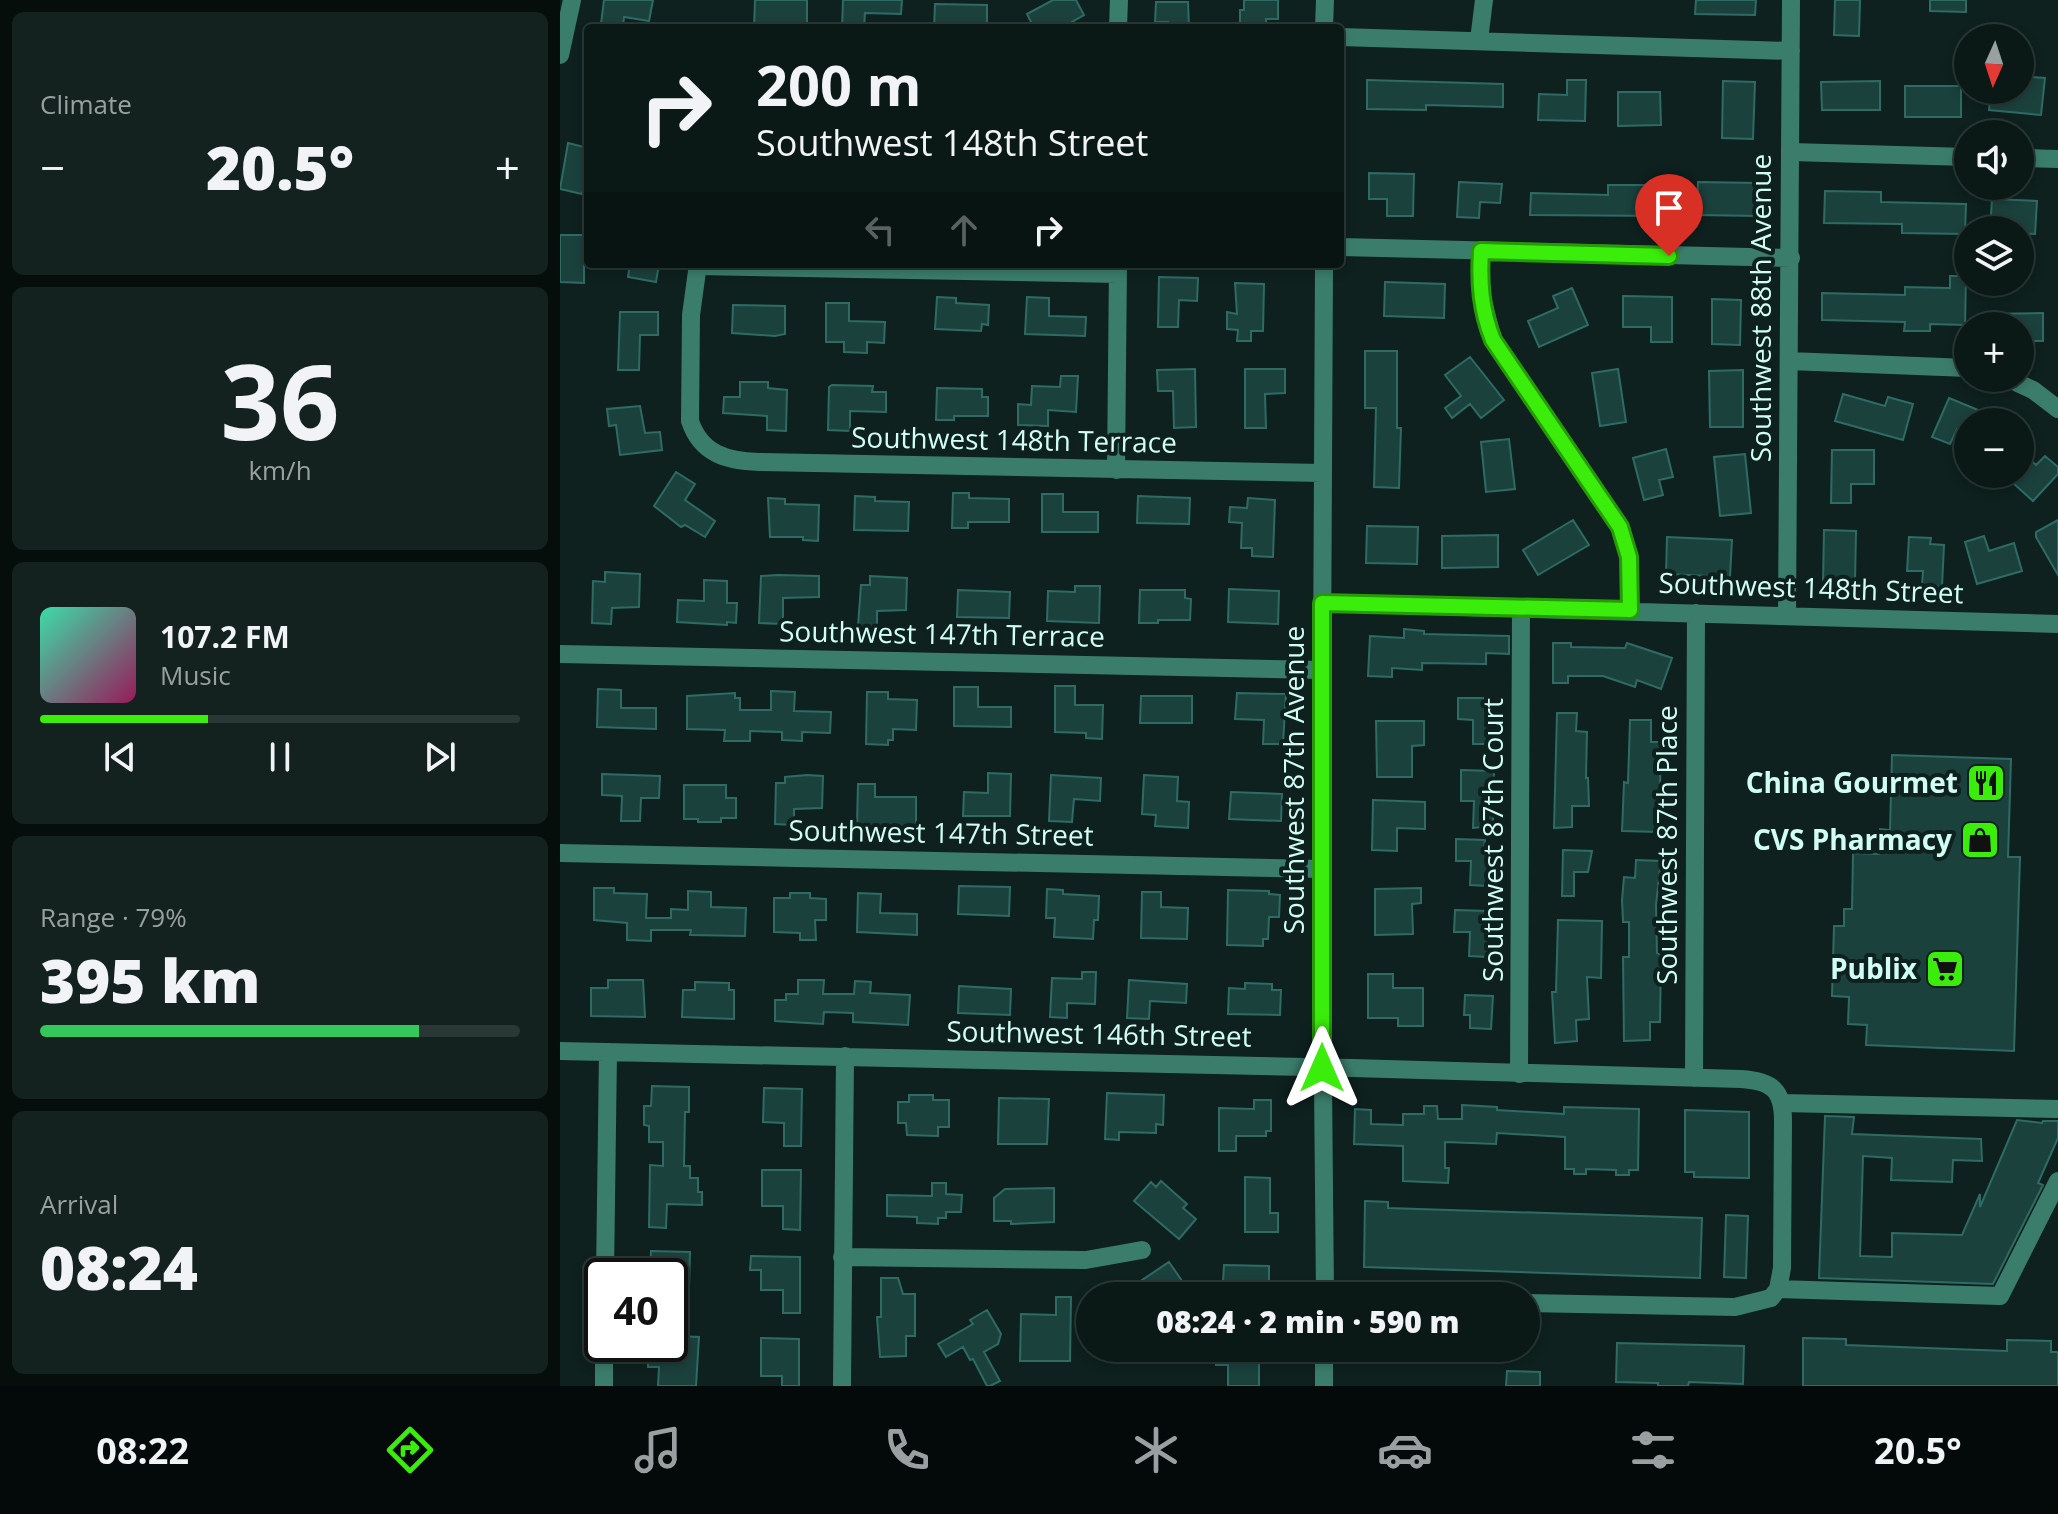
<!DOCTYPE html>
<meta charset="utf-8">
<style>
body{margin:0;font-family:"Open Sans",sans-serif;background:#13221f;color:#f1f3f6;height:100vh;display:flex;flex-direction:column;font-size:30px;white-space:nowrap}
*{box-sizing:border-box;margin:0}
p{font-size:26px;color:#99a0a1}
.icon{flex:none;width:44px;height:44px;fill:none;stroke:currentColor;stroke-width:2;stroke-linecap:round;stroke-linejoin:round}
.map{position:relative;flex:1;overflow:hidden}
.panel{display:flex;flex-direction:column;gap:12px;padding:12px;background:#060e0c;width:560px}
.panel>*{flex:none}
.top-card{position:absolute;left:24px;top:24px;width:760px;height:244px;border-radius:8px;box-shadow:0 4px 12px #0003,0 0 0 2px #2a3835;background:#0a1916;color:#f1f3f6;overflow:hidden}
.needle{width:52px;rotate:183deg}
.buttons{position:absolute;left:1394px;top:24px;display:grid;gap:16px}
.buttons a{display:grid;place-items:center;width:80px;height:80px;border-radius:50%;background:#0a1916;box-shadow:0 4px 12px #0003,0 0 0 2px #2a3835;font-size:40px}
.speed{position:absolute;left:24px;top:1258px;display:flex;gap:16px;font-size:40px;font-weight:700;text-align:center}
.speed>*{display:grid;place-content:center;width:104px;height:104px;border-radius:50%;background:#0a1916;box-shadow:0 4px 12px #0003,0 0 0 2px #2a3835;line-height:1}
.speed .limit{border:4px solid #111;border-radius:12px;background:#fff;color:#111}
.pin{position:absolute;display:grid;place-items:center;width:68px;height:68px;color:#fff;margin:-82px -34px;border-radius:50% 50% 50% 0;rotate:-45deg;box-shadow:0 0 8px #0007}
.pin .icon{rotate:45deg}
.me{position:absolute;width:88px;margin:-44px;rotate:0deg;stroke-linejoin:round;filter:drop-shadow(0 0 6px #0008)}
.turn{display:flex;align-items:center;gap:28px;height:168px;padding:0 40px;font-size:36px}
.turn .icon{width:104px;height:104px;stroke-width:2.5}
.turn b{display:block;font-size:56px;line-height:68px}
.lanes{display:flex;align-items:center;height:76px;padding:0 40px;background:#0003;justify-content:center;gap:40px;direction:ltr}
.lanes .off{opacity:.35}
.big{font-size:60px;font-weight:800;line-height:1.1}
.panel .tile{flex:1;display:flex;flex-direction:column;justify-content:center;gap:12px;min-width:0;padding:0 28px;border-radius:12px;background:#13221f}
.panel .dial{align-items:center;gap:0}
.dial b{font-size:104px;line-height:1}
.song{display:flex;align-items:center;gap:24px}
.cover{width:96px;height:96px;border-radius:12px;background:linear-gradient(135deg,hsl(160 70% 55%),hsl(330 70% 35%))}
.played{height:8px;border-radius:4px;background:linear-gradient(90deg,#3bed0b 35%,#2a3835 35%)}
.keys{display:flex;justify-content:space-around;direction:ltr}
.heat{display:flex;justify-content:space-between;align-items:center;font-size:44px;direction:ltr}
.charge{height:12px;border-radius:6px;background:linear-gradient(90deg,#34c759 79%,#2a3835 0)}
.trip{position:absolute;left:516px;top:1282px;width:464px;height:80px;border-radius:40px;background:#0a1916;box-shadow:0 4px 12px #0003,0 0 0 2px #2a3835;font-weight:800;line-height:80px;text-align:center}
.menu{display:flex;height:128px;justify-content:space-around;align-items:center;background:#040a09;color:#99a0a1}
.menu .icon{width:56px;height:56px}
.menu .active{color:#3bed0b}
.menu b{font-size:36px;color:#f1f3f6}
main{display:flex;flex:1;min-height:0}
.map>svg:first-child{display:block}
.building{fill:#1b413d;stroke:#2e6b65;stroke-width:2}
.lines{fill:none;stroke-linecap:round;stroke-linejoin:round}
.minor{stroke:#3b7d6b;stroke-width:18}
.route-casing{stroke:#269a07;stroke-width:20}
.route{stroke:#3bed0b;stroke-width:14}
.labels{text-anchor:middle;stroke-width:8;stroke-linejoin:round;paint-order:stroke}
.street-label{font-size:28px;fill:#d0fdf4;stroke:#0e211e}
.poi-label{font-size:28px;font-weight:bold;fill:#d0fdf4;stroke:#0e211e;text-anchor:end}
</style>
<main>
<section class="panel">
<div class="tile"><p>Climate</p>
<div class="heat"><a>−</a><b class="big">20.5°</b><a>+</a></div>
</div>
<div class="tile dial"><b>36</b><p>km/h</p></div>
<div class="tile">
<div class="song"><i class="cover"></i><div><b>107.2 FM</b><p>Music</p></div></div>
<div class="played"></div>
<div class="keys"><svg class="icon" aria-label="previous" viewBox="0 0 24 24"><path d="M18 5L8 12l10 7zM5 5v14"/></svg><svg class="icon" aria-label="pause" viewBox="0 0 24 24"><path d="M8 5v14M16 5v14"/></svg><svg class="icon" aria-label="next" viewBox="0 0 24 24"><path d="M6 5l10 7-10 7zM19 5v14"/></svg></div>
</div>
<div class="tile"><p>Range · 79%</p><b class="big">395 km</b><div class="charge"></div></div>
<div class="tile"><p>Arrival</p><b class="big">08:24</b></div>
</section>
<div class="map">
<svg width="1498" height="1386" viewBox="0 0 1498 1386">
<rect width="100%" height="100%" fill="#0e211e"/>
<path class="building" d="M44,0h49l-4,21 -25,-4 -1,10 -22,-3z
M195,0h52v26l-53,2z
M283,0h59l-1,14 -36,-1 -1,15h-22z
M493,0h23l8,15 -12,7 3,6h-41l-7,-14z
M684,0h34v19h-12v9h-26v-18h4z
M1136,0h60l-1,15 -60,-1z
M1275,0h25l-1,36 -25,-1z
M1370,0h36v12l-36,-1z
M596,2h32l1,26h-21v-6h-13z
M375,4l52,1v23h-53z
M1460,76l25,2 -4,37 -52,-5 2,-20h29z
M807,80l136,4v23l-77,-2v5l-59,-1z
M1007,80h19l-1,41 -47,-1 1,-26 28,1z
M1163,81l32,1 -2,57 -31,-1z
M1320,81v29h-58l-1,-28z
M1345,86h56v31h-56z
M1058,92h42l1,33 -43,1z
M8,143l20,5v19l-6,27 -22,-5z
M809,173l45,1 -1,42h-26v-17h-18z
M899,182l43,2 -2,19 -20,-1 -1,16 -22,-1z
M1138,182l61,1 -1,33 -61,-1z
M1048,185h58v31l-136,-1 1,-22 77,2z
M1265,191l56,1v10l85,2 -1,30 -63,-1v-9l-78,-1z
M1432,199l45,2 -2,33 -15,-1v-3h-30z
M0,235h24v48l-24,-1z
M70,264h29l-3,18 -28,-5z
M1390,276h16l-1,49 -35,-1v7h-26l1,-9 -83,-2v-27l83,2v-8l45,1z
M599,277l39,1 -1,23 -18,-1 -1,27h-20z
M825,282l60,2 -1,34 -60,-2z
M675,283l29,1 -1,47h-12v10h-14l1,-11 -11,-1v-17l10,2z
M1012,288l16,37 -49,22 -11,-26 30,-13 -5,-12z
M1063,296l49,1v45h-21v-15h-28z
M377,297l19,1v5l33,2 -1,20 -6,-1 -1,7 -46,-2z
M467,297l22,1v18l37,1 -1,19 -60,-2z
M1152,299l29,1 -1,45 -28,-1z
M266,303h23v18l36,1 -1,21 -17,-1v11l-23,-1v-10h-18z
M173,305l52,1v28l-10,2 -43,-3z
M60,312h38v23h-18l-1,35h-21z
M1483,313v28h-23v-15h-41v-12z
M805,351h32v77h4l-2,60 -25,-1 2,-79h-11z
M910,357l34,43 -23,18 -11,-14 -18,14 -7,-10 16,-12 -16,-21z
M635,369l1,58 -22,1 -1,-37h-15l-1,-21z
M685,369h40v24l-20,1 1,34h-21z
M1058,369l8,53 -26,4 -8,-53z
M1183,370v57h-33l-1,-56z
M501,376h17l-2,36 -28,-2v16l-30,-1v-21l13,1 1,-19 28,1z
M180,382h28v6l19,2 -1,41 -19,-1v-14l-44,-3 1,-16h16z
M272,385l41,1 -1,6h14v20l-36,-1v20l-22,-1 1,-43z
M377,388l45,1v8h6v19h-34v4h-18z
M1283,394l42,12 3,-9 25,7 -10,36 -68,-19z
M1389,398l58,24h-39v12l-11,-5 -7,15 -18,-7z
M80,406l5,27 15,-1 2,18 -42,5 -4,-30 -7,1 -2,-17z
M949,439l6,50 -29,3 -5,-50z
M1106,449l7,28 -14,3 4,15 -19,5 -11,-42z
M1272,450h42v34h-23v19h-20z
M1460,450l16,15 9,-9 13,11v7l-25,27 -30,-27h17z
M1185,454l6,59 -31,3 -6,-59z
M116,472l19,12 -10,16 30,21 -10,16 -20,-12 -4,2 -27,-21z
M393,493h16v5l40,1v23h-41v6h-16z
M482,494h21v18h35v20h-56z
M295,496l20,1v4l34,1 -1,29 -54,-1z
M578,496l52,2 -1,26 -52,-1z
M208,498l17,1v5l34,1 -1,36 -15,-1v-3h-33z
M688,498l27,2 -2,57 -21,-1v-8h-11l1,-25 -13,-1 1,-15 17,1z
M1013,520l16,25 -51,30 -15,-25z
M1498,520v55l-22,-38v-5z
M807,526l51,1 -1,37 -51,-1z
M1264,530l32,1 -1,52h-32z
M938,535v32l-56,1v-32z
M1424,536l5,15 25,-8 8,28 -45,13 -12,-42z
M1107,537l65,3 -2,37 -64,-3z
M1349,537l22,1 -1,6 14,1 -2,42 -20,-2 1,-14h-16z
M45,572l35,2 -1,33 -27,1 -1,16 -19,-1 1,-42 12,1z
M218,575l41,1v21l-36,1v26l-24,-1 2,-47z
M310,576l37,2 -1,32 -29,1v15h-19l3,-41h9z
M144,580l23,1v22h10l-1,20 -9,-1v3l-50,-3 1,-22 26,1z
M515,586h25l-1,37 -52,-2 1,-30 27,1z
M669,589l50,2 -1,33 -50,-2z
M398,590l52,2 -1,26 -52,-1z
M580,590h45v8l6,1 -1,21h-32v3h-19z
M844,629l20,2v3l85,2v18l-23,-1v11l-64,-1v7l-30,-2v9l-24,-1 2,-40 34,2z
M993,643h18v4l54,1 2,-5 45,15 -11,31 -24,-9 -2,7 -32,-11h-35v7h-15z
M495,686h20v19h28l-1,34 -16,-1v-5l-31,-1z
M394,687h24v20h33v20l-57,-1z
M38,689l23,1v18h35v21l-59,-2z
M211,691l24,1 -1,19 37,1 -1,21 -28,-1v9l-20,-1v-8l-32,-1v10h-26l1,-11 -38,-1v-33l48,-3v5h5v12h31z
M307,692h21v7l29,1 -1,30 -23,-1v11h-5v5l-22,-1z
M677,693l49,1 -3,50h-20l1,-24 -29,-1z
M581,696h51v27h-52z
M898,698h33l-1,46h-17v-24l-15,-1z
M997,713h20l-1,18 11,1 -1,46h2l1,28h-17v21l-18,1z
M1070,720h21v22h10l-2,90 -37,-1 2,-49 4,1z
M816,721h48v24l-12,1v31h-35z
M1332,755l119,4 -3,98h12l-6,194 -148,-6 1,-20 -19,-1 1,-27 -17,-1 2,-70h10v-17h8l1,-56 26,1 1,-25 10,1z
M901,770l33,1 -1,55 -20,2 1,-27h-13z
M428,773l23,1 -1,42h-47l1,-24 24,1z
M42,774l58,2 -1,22h-18l-1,23h-19l1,-25 -20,-1z
M247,775l16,1 -1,32 -28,1v16l-19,-1 1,-41h9v-6z
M491,775l50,3 -1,23 -26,-2 -2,23 -23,-1z
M584,775l34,2 -1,24 12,1 -1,26 -33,-2 1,-11 -14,-1z
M298,784h17v13h41v30l-59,-2z
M124,785h42v13h10v20h-15v4h-23v-3h-14z
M671,792l51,2 -1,27 -52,-2z
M813,800l52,2v27l-28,-1v23l-25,-1z
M896,839l29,1 -1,9h5l-1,37 -18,-1 1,-24h-15z
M1003,850l29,1 -4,21h-14v24h-12z
M1076,860l25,1 -5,44 1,48 4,2 -1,67h-10v18l-26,1 -1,-84h6v-35h-6l-1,-22 2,-23 11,1z
M399,886l51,1 -1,29 -51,-2z
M34,888h20v5l33,1 -1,24h25v-9l17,1v-19l23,1v15l35,1 -1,28 -55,-1 1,-5h-40v11l-24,-1v-17l-33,-3z
M861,888v15l-9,1 1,30 -38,1v-46z
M487,889l16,1v4l36,2 -1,24h-4l-1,19 -39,-2 1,-19h-9z
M668,890l41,1v3l11,1 -1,22h-10l-1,22h-5v7l-36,-1z
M582,892h19v15l27,1 -1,31 -46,-1z
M230,893h20v5l16,1v21h-11l1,20h-16v-7l-26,-1v-34h16z
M298,893l23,1 -1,19 37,1v21l-60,-3z
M895,910l33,1 -1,46 -18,-1 1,-24h-16z
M998,920l44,1 -1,57 -14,-1 2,42 -13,1 1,21 -22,2 -3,-51h4z
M522,972h14l-1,32 -28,-1v15l-17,-1 2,-39 30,1z
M808,974h25v14h30v38h-25v-8h-30z
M48,980h35l2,37 -54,-1v-28h17z
M238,980h26l-1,14h31l1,-13 16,1 -1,11 40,2 -2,30 -55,-3v-9l-29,-1 -1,12 -48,-3v-21h11v-6h12z
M569,980l58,4 -1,19 -36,-2 -1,18 -22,-1z
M135,982l34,1v7h5v29l-52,-2 1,-27h12z
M685,983l27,1v6h9l-1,25 -52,-1 1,-26 16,1z
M399,986l52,3 -1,26 -52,-2z
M905,995l28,1 -2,33 -21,-1v-13h-6z
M92,1086l37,1v25h-4l-1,54h6v12h8v14h4v13l-35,-1 -1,24 -17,-1 1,-62 13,1v-24h-14v-16l-5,-1v-19h7z
M204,1088l38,1 -1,57h-17v-23l-21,-1z
M547,1093l57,2 -1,30 -7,-1v9l-37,-1v8l-14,-1z
M349,1095h24v5h16v27h-11v9l-31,-1 -1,-12h-8v-21h11z
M439,1098l50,1 -2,45h-49z
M694,1100h17v31h-5v5h-30v15h-17v-43l35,1z
M902,1105l35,2v3l67,4v-7l75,2 -1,61h-9v5h-13v-5l-30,-1v5h-12v-5h-9v-32l-68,-4 -1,11 -51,-2v26h4l-1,15 -45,-2v-35l-49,-2 1,-35 16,1v14l32,1v-11h21v-8h13l1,13h24z
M1125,1110l64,2v66l-55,-1v-5h-9z
M1265,1116l29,1 -2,17 129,5 1,22 -29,-1 -1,22 -61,-2 1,-22 -29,-2 -3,100 32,1v-24l70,2 18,-41v13l37,-87 25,3 1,-2h15v17l-20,45 5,2 -50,99 -174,-6z
M202,1170h39l-1,60 -17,-1v-23h-21z
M685,1177l25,1v35h8v19h-33z
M601,1181l26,23 -4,4 13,11 -17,20 -45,-38 17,-19 5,5z
M372,1183h14v11l16,1 -1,17h-15v6h-8v6l-21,-1v-6l-30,-1v-21l45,1z
M494,1188v34l-43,2v-3h-17v-23l11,-9z
M805,1201l23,1v6l314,10 -2,60 -336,-11z
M1166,1215l22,1 -2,62 -22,-1z
M91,1251l39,1 -1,37 -19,-1v-12h-20z
M191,1256l49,1v56h-17v-23h-22v-20h-11z
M609,1262l20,29 -7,5h-64z
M664,1265l45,1v30h-29v-13l-17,-1z
M321,1278h17l5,16h12v42h-9v20l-26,1 -3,-40h4z
M496,1297h15l-1,64h-50l1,-47 35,1z
M427,1310l14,24 -3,10 -14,8 16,29 -10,5h-3l-14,-27 -3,1 -7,-13 -17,10 -8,-13 35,-20 -3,-4z
M119,1336l20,1 -3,49h-38l1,-19h-11v-23h22v-5h9z
M201,1338l38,1v47h-17v-10h-21z
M1243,1338l43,1v6l161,6v-11l44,1v11h7v34h-255z
M1057,1343l127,3 -1,38 -54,-2 -1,4h-30v-3l-42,-1z
M656,1348h43v38h-31v-21h-12z
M947,1371l33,1v14h-34z"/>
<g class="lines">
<path class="minor" d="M558,28l1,-28
M764,28l1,-28
M780,37l451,14
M919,40l5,-40
M0,55l12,-55
M1231,152l177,5
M1460,158l38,1
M780,247l451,11
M921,251v43l12,46 127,187 9,30 1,53
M138,264l-7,51 -1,106c11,33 37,40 69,41l564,11
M764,264l-3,605 4,427
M137,266l421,8
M1229,361l179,7
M1447,378l26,12 25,19
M556,470l2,-206
M762,603l736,21
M1227,616l4,-616
M0,654l762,16
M0,853l761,16
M0,1051l792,17 389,11c31,2 42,11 42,42l-1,147 -4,21 -7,9 -36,9 -209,-4
M959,1074l2,-467
M1134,1078l2,-465
M1222,1103l276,6
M282,1257l244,3 56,-10
M45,1276l3,-224
M1218,1289l222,7 58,-115
M44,1386v-42
M282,1386l3,-330
M764,1386v-38"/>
</g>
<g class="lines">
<g class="route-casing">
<path id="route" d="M762,1068v-465l308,7 -1,-53 -9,-30 -127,-187c-12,-30 -14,-57 -12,-89l188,5"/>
</g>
<use href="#route" class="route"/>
</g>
<defs>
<g id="restaurant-square" transform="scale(2)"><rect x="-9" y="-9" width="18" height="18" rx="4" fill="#3bed0b" stroke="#0e211e"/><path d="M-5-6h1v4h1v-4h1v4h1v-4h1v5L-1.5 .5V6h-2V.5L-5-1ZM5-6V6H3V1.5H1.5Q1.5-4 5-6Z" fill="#111"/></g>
<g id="shop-square" transform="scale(2)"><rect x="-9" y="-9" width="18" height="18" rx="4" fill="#3bed0b" stroke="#0e211e"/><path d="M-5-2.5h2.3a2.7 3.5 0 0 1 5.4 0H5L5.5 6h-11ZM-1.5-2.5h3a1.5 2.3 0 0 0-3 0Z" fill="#111"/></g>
<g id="supermarket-square" transform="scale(2)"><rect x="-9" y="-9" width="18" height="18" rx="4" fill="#3bed0b" stroke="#0e211e"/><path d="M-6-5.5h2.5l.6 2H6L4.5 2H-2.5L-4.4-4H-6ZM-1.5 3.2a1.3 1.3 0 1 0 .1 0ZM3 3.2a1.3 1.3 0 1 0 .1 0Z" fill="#111"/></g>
</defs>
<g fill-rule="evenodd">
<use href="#restaurant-square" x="1426" y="783"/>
<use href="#shop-square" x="1420" y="840"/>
<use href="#supermarket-square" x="1385" y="969"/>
</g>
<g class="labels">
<g class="street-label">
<text transform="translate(1201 308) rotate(-90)" y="10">Southwest 88th Avenue</text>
<text transform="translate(454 440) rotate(1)" y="10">Southwest 148th Terrace</text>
<text transform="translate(1251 588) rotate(2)" y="10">Southwest 148th Street</text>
<text transform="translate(382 634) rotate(1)" y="10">Southwest 147th Terrace</text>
<text transform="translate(734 780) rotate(-90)" y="10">Southwest 87th Avenue</text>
<text transform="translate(381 833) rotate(1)" y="10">Southwest 147th Street</text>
<text transform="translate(933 840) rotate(-90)" y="10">Southwest 87th Court</text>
<text transform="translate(1107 845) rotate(-90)" y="10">Southwest 87th Place</text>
<text transform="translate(539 1034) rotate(1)" y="10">Southwest 146th Street</text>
</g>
<g class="poi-label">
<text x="1398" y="793">China Gourmet</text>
<text x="1392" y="850">CVS Pharmacy</text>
<text x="1357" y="979">Publix</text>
</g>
</g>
</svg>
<div class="buttons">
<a><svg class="needle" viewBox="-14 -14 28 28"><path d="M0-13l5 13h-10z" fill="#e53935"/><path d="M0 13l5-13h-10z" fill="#99a0a1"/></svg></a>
<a><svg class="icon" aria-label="sound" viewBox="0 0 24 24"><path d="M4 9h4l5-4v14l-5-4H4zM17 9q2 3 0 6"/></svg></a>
<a><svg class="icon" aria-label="layers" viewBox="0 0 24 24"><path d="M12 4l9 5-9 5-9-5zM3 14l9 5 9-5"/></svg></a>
<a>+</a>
<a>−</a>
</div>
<div class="speed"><div class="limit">40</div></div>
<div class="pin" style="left:1109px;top:256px;background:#d93025"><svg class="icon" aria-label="arrive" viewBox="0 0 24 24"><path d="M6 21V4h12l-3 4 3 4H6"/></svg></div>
<svg class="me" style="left:762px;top:1068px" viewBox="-20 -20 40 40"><path d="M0-17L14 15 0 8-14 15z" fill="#3bed0b" stroke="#fff" stroke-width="4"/></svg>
<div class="trip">08:24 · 2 min · 590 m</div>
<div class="top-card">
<div class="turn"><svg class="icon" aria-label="right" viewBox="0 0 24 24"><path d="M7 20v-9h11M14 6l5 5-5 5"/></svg><div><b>200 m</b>Southwest 148th Street</div></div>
<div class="lanes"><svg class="icon off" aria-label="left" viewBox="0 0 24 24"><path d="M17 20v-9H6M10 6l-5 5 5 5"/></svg><svg class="icon off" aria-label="ahead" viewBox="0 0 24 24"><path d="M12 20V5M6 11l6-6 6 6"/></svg><svg class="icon" aria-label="right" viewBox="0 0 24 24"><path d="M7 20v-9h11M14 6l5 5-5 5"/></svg></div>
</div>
</div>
</main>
<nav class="menu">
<b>08:22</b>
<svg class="icon active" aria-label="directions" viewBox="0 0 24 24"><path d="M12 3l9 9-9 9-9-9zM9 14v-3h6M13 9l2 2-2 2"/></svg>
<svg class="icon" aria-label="music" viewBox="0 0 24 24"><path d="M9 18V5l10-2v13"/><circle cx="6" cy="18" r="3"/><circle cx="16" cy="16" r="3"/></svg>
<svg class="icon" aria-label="phone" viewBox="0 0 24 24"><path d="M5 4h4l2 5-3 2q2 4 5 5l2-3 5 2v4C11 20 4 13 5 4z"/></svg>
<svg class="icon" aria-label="climate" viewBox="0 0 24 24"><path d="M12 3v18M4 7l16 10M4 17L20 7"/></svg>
<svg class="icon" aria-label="car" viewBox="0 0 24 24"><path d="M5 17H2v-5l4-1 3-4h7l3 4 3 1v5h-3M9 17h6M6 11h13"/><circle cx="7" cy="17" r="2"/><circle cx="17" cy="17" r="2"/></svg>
<svg class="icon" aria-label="filters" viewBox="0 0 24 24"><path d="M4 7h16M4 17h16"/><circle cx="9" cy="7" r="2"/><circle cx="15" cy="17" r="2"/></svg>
<b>20.5°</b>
</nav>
